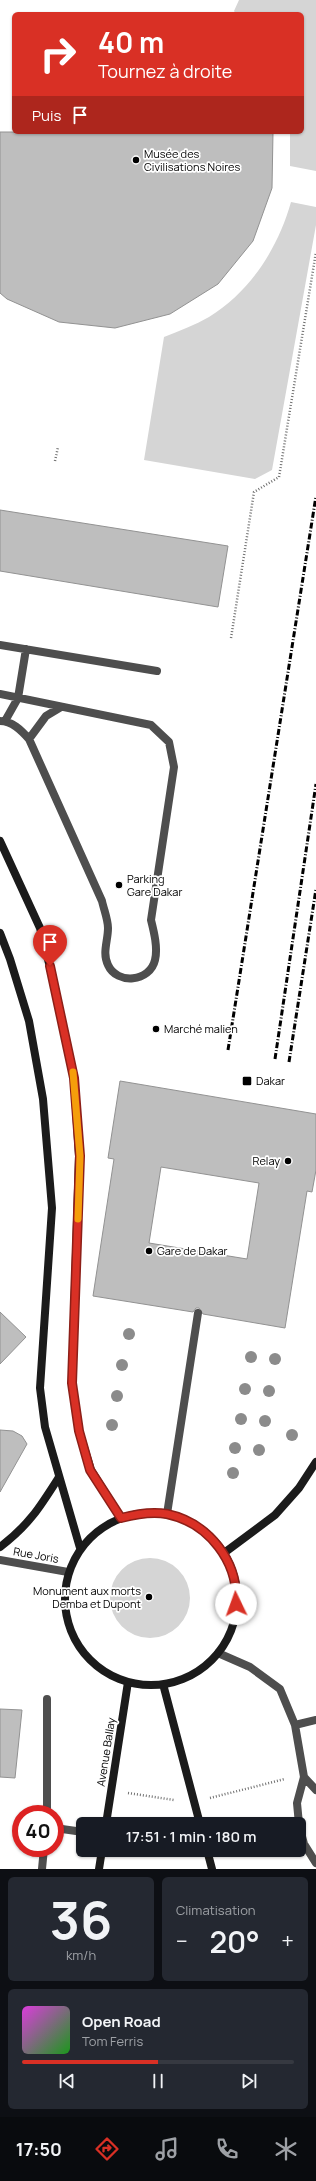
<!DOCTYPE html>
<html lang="fr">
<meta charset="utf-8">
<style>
body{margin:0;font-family:Manrope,sans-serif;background:#242831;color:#f1f3f6;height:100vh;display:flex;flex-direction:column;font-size:15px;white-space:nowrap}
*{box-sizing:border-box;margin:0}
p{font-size:13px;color:#9ea1a6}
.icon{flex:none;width:22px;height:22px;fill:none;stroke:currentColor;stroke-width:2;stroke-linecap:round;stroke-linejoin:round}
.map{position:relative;height:1869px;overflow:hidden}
.drawer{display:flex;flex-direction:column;gap:8px;padding:8px;background:#0d0f14;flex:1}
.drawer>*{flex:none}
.hud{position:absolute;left:12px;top:12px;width:292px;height:122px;border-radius:6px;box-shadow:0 1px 3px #0004;background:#d93025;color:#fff;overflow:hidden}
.speed{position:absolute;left:12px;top:1805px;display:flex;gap:8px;font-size:20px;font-weight:700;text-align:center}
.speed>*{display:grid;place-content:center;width:52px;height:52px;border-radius:50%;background:#171b24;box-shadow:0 1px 3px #0004;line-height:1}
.speed .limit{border:6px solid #d22;background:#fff;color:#111}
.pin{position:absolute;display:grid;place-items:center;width:34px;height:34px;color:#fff;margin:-41px -17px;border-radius:50% 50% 50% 0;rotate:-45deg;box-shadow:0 0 4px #0007}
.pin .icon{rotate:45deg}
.me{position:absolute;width:44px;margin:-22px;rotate:357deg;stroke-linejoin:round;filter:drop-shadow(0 0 3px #0008)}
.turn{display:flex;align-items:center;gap:14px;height:84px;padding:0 20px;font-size:18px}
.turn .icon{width:52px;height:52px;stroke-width:2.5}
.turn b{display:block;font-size:28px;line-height:34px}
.then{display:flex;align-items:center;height:38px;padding:0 20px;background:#0003;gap:8px;font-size:15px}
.big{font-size:30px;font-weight:600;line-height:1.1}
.drawer .widget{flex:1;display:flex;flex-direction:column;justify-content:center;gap:6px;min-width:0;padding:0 14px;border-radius:6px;background:#242831}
.drawer .dial{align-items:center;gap:0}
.dial b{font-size:52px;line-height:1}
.song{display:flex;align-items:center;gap:12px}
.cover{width:48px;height:48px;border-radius:6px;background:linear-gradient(135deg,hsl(300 70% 55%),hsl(120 70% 35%))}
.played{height:4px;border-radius:2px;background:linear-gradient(90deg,#d93025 50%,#363941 50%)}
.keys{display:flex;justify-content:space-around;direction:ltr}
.heat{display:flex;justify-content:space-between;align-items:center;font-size:22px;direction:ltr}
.drawer .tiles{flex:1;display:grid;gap:8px;grid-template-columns:1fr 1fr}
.widget:last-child{grid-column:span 2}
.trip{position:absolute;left:76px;top:1817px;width:230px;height:40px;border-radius:6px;background:#171b24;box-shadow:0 1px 3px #0004;font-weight:600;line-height:40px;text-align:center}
.tabs{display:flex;height:64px;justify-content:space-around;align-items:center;background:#090b0e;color:#9ea1a6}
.tabs .icon{width:28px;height:28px}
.tabs .selected{color:#d93025}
.tabs b{font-size:18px;color:#f1f3f6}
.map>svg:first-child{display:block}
.green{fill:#d5d5d5}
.building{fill:#bebebe;stroke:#929292;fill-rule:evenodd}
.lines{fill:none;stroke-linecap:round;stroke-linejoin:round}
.path{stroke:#707070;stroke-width:2.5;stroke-dasharray:1 2;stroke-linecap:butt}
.lane{stroke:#4e4e4e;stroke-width:8}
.street{stroke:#4e4e4e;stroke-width:8}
.secondary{stroke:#1b1b1b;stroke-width:8}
.rail{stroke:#000;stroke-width:3;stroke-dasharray:6 2 1 2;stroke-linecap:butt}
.tree{fill:#8b8b8b}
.route-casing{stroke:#8d1f18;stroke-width:10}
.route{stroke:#d93025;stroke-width:7}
.slow{stroke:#f59e0b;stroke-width:7}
.poi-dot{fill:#000;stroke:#fff;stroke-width:1.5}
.labels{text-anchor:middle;stroke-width:3.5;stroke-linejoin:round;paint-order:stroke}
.poi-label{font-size:11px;fill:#000;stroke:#fff;text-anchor:start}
.street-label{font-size:11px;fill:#000;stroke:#fff}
</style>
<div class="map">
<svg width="316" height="1869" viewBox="0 0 316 1869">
<rect width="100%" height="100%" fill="#fff"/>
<path class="green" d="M239,0h77v171l-26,-5v-34h12v-118h-66l-2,-3z
M291,202l25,5v18l-44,245 -17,9 -111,-19 20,-123c15,-6 31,-12 45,-20 42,-26 69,-69 82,-115z
M110 1598a40 40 0 1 1 80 0a40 40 0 1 1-80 0Z"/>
<path class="building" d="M0,132h273l-1,56 -19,53 -35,43 -48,30 -55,14 -56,-6 -52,-23 -7,-6z
M0,510l228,36 -10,61 -218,-36z
M120,1081l196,33v56l-4,22 -5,-1 -22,137 -82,-14 -4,-6h-3l-3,4 -100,-16 21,-137 -6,-1zM161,1167l98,16 -12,76 -98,-16z
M0,1312l26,25 -26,27z
M0,1430l13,1 9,5 5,8 -27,48z
M0,1709l22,1 -7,68 -15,-1z"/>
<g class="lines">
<path class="path" d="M55,461l3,-14
M231,638l23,-146 25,-15 37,-225
M128,1793l46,7
M210,1798l75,-19"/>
<path class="lane" d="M0,645l157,26
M0,694l151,31 18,17 5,25 -23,153c3,12 7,28 4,40 -5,22 -38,25 -47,5 -6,-12 0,-24 0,-37 0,-8 -4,-18 -6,-27l-73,-162c-8,-9 -17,-18 -29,-18
M5,721l13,-23 8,-49
M29,739l17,-23 15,-9
M218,1653l32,14 30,22 15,36 9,52 -7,26 2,21
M295,1725l21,-5
M304,1777l12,13
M47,1814v-115
M299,1825l5,19 12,19
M55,1828l28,4
M42,1869l2,-21"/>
<path class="street" d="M167,1514l31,-201
M0,1560l68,12"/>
<path class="secondary" d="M0,841l40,87 13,51 21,100 5,77 -7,227 7,48 12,39 30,48
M0,933l10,26 19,62 14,78 9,109 -12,180 5,39 35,121
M65 1599a86 86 0 1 1 172 0a86 86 0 1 1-172 0Z
M0,1547c29,-22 40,-40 59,-70
M224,1553l51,-38 24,-27 17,-26
M163,1684l37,140
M106,1824l22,-142
M207,1850l5,19
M99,1869l3,-19"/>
<path class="rail" d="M228,1050l88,-554
M275,1059l41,-275
M289,1062l27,-173"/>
</g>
<g class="tree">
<circle cx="129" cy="1334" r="6"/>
<circle cx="251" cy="1357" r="6"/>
<circle cx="275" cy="1359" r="6"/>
<circle cx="122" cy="1365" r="6"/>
<circle cx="245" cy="1389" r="6"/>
<circle cx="269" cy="1391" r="6"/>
<circle cx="117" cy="1396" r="6"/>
<circle cx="241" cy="1419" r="6"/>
<circle cx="265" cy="1421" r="6"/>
<circle cx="112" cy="1425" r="6"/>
<circle cx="292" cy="1435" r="6"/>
<circle cx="235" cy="1448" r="6"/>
<circle cx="259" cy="1450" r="6"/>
<circle cx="233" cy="1473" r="6"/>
</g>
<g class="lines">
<g class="route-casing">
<path id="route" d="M50,966l24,112 6,78 -8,227 7,48 11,39 31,48c15,-4 30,-7 46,-4 42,9 72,48 69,90"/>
</g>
<use href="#route" class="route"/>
<path class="slow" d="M73,1072l7,84 -2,63"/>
</g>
<g class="poi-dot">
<circle cx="136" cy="160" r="4"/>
<circle cx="119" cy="885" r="4"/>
<circle cx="156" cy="1029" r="4"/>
<rect x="242" y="1076" width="10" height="10" rx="2"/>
<circle cx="288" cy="1161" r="4"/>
<circle cx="149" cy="1251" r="4"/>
<circle cx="149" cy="1597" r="4"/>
</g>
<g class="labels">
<g class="poi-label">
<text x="144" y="158">Musée des<tspan x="144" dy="13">Civilisations Noires</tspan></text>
<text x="127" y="883">Parking<tspan x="127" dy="13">Gare Dakar</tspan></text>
<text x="164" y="1033">Marché malien</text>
<text x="256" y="1085">Dakar</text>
<text x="280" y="1165" text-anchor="end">Relay</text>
<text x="157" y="1255">Gare de Dakar</text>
<text x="141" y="1595" text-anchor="end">Monument aux morts<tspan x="141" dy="13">Demba et Dupont</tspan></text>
</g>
<g class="street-label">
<text transform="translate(36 1555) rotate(10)" y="4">Rue Joris</text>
<text transform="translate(106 1752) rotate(-81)" y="4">Avenue Ballay</text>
</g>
</g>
</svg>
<div class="speed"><div class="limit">40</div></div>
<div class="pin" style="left:50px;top:966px;background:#d93025"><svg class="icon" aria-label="arrive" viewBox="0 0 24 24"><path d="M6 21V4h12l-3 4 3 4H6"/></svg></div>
<svg class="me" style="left:236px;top:1604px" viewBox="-20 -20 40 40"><circle r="19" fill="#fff"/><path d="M0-13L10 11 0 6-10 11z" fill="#d93025"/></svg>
<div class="trip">17:51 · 1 min · 180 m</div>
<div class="hud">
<div class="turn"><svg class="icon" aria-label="right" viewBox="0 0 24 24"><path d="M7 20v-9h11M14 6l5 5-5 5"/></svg><div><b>40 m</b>Tournez à droite</div></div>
<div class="then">Puis<svg class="icon" aria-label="arrive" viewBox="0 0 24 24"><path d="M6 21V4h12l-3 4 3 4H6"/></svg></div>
</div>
</div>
<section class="drawer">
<div class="tiles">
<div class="widget dial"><b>36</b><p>km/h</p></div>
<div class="widget"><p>Climatisation</p>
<div class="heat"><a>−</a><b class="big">20°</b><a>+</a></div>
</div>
<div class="widget">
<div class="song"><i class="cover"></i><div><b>Open Road</b><p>Tom Ferris</p></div></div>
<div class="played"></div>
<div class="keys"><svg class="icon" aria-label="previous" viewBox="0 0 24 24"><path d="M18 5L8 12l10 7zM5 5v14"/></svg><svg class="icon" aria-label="pause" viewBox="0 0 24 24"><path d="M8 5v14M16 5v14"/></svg><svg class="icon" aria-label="next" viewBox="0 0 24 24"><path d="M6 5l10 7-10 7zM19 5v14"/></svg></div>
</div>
</div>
</section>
<nav class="tabs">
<b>17:50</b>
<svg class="icon selected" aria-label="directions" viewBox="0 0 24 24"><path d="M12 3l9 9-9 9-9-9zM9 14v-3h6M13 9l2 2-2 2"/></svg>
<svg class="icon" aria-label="music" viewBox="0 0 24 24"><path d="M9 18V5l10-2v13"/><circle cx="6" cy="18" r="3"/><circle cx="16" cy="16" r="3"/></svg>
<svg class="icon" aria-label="phone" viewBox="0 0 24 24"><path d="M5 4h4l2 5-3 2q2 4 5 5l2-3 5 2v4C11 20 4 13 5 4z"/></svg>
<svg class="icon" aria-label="climate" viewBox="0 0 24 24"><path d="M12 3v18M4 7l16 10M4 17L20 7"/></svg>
</nav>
